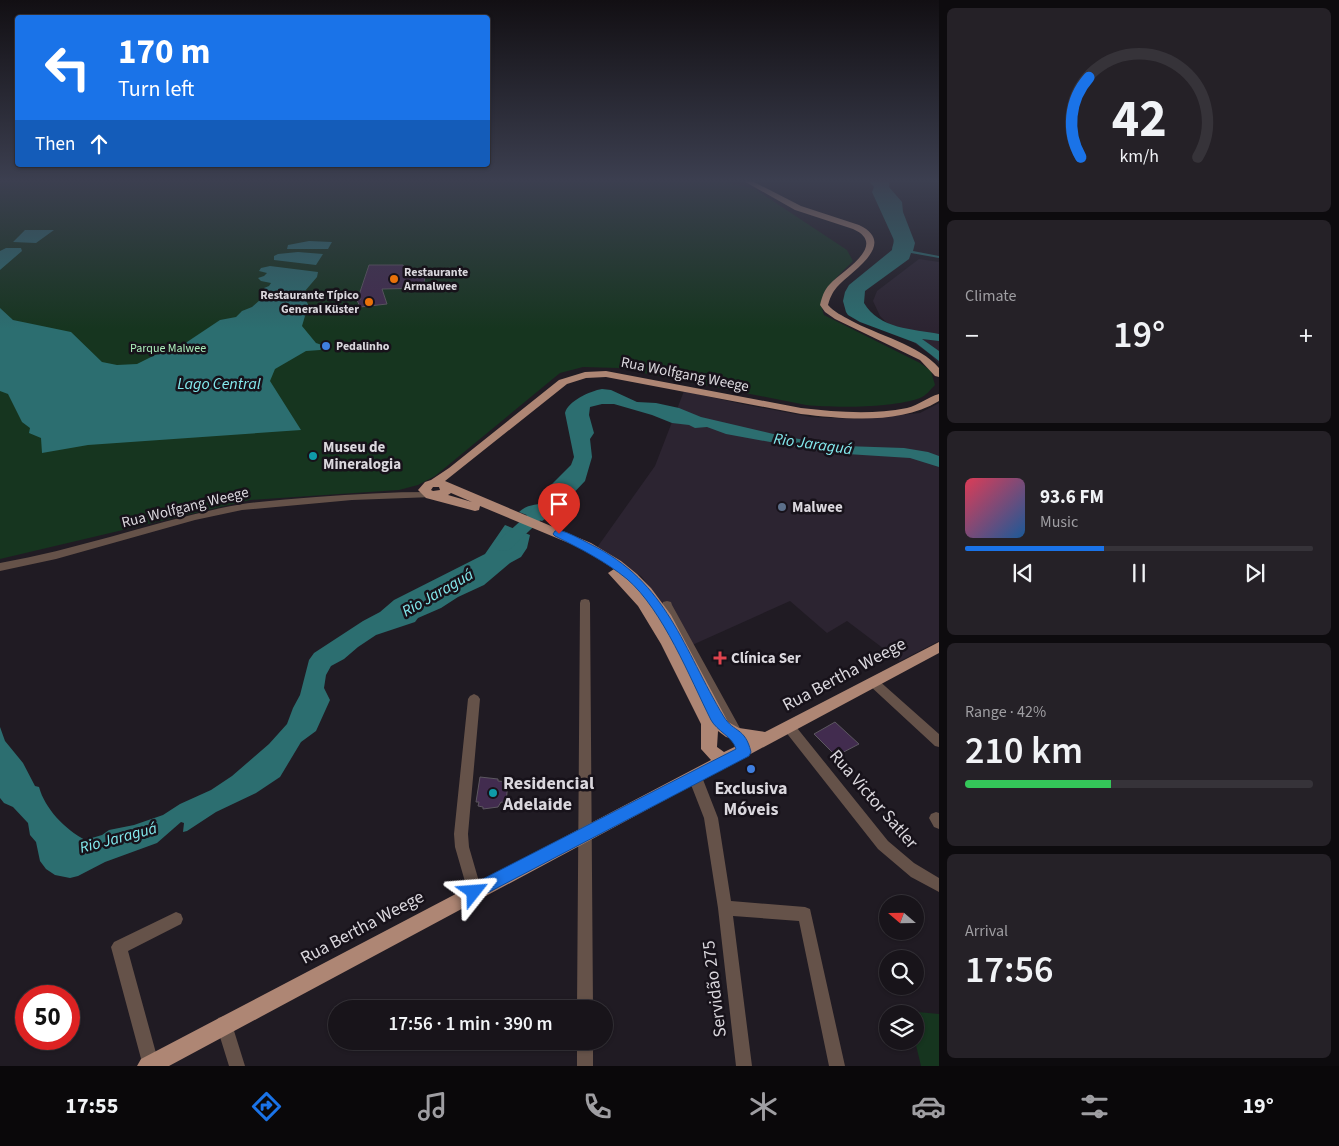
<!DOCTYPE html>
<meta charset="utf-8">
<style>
body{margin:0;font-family:"Source Sans 3",sans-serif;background:#252127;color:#f1f3f6;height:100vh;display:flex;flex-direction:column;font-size:19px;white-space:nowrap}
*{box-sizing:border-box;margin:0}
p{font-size:16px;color:#9f9ea2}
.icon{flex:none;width:28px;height:28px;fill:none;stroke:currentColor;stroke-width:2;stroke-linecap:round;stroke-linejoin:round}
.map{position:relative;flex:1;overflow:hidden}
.panel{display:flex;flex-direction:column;gap:8px;padding:8px;background:#0d0b0e;width:400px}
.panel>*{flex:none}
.top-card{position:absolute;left:15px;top:15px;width:475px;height:152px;border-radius:5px;box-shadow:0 1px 4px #0004,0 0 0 1px #363339;background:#1a73e8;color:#fff;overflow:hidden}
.needle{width:32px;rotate:290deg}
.tools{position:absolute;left:879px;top:895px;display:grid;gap:10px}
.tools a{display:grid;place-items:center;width:45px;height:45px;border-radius:50%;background:#18141a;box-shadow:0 1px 4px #0004,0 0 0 1px #363339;font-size:25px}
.speed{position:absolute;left:15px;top:985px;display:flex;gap:10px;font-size:25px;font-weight:700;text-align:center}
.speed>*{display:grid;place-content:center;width:65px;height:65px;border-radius:50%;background:#18141a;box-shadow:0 1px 4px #0004,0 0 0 1px #363339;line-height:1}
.speed .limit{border:8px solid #d22;background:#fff;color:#111}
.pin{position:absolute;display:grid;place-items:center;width:42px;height:42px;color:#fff;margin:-51px -21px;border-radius:50% 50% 50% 0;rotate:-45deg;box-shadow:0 0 5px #0007}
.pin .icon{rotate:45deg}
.me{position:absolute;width:55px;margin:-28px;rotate:62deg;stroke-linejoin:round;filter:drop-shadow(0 0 4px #0008)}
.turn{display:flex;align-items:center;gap:18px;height:105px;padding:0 20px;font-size:22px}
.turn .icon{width:65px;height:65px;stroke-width:2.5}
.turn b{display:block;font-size:35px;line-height:42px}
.then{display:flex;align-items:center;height:48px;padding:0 20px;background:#0003;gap:10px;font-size:19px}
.big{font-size:38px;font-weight:600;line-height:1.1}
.panel .tile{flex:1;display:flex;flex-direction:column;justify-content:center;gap:8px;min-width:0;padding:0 18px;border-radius:8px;background:#252127}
.panel .dial{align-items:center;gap:0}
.dial svg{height:130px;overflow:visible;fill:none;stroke:#363339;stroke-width:7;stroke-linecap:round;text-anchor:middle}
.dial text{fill:#f1f3f6;stroke:none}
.song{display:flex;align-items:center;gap:15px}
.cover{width:60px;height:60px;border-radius:8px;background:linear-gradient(135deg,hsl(350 70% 55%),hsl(210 70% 35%))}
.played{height:5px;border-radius:2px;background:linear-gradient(90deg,#1a73e8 40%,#363339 40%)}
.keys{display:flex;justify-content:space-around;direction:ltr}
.heat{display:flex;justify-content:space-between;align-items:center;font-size:28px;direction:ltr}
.charge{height:8px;border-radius:4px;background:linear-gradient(90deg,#34c759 42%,#363339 0)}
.trip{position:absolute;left:328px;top:1000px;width:285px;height:50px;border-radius:25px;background:#18141a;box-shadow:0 1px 4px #0004,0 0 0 1px #363339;font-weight:600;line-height:50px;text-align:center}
.menu{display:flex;height:80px;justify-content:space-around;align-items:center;background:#0a080a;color:#9f9ea2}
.menu .icon{width:35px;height:35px}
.menu .active{color:#1a73e8}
.menu b{font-size:22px;color:#f1f3f6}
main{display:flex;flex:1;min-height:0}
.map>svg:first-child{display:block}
.built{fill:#2c2431}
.green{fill:#16351f}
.water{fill:#2c6e70}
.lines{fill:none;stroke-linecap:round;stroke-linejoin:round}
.river{fill:#2c6e70;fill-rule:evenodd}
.building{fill:#422c4f;stroke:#5c5760}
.minor{fill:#655249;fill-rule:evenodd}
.major{fill:#ae8674;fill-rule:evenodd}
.route{fill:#1a73e8;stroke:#114b97}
.food-dot{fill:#e8710a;stroke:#17121a;stroke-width:2}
.shop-dot{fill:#3f7fe0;stroke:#17121a;stroke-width:2}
.culture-dot{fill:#0f9aa8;stroke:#17121a;stroke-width:2}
.service-dot{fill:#5c6f8a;stroke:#17121a;stroke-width:2}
.health-dot{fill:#e0444e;stroke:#17121a;stroke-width:2}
.labels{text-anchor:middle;stroke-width:5;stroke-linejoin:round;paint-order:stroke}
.far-poi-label{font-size:12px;font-weight:bold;fill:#dad7dd;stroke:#17121a;text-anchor:start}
.far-park-label{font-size:12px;fill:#abedba;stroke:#17121a}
.street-label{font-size:15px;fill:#dad7dd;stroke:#17121a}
.poi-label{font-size:15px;font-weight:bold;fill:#dad7dd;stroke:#17121a;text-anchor:start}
.water-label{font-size:16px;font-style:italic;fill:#84ebef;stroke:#17121a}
.near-street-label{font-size:18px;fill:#dad7dd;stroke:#17121a}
.near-poi-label{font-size:18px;font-weight:bold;fill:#dad7dd;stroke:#17121a;text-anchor:start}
</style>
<main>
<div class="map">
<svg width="939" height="1066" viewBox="0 0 939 1066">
<rect width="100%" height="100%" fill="#201b23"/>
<path class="built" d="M919,259l20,3v102l-8,-9 -44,-32 -7,-7 -7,-15 4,-10z
M684,391l58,13 69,13 46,2 63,-6 19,-10v238l-39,20 -53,-40 -20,12 -37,-32 -100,45 -22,-36 -27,-34 -45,-27 59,-83z"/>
<path class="green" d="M0,180h718l37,9 92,61 6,11c-14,15 -38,32 -29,54l96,48 11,8 4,14c-5,5 -9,11 -15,13 -27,10 -85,10 -114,7l-188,-37 -35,-1 -23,6 -125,103 -17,9 -19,5 -149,10 -250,59z
M907,1011l32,3v52h-18l-6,-25v-27h-8z"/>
<path class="water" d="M868,180l21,1v6l13,15 1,10 12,31 -2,8 26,5v2l-28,-5 -2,6 -44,32 -1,12c15,26 49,26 75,31v7l-17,-2 17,12v10l-23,-18 -56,-21 -12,-7 -2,-3 -3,-11 2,-9 4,-7 43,-35c0,-4 3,-8 1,-12 -7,-15 -14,-31 -21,-46l2,-5z
M25,230h29l-18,13 -23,-1z
M309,241l23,1 -4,7h-41l1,-4z
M6,248h15l1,3 -22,19v-19z
M298,252l25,2 -7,11 -42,-5v-4l4,-2z
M270,266l48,6 -1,5 -12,14 1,9 4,9 -5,7 -3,10 14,17 9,3 -5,4 -14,1 -31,18 -5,12 31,49 -213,15 -46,8 -1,-15 -12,-5 1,-5 -8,-6 -14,-28 -8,-3v-83l13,12 58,12 31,30 15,3 20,-1 24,-12 20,-6 39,-26 16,-3 6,-6 10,-4 16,-14 -4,-5 5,-2 2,-3 -10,-2 -3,-3 6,-2 3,-3 -8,-2 2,-3z
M602,389l9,1 26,12 19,1 23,5 22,9 85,20 59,9 59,2 24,4 11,4v11l-29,-9 -79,-5 -105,-19 -19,-7 -12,1 -6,-3 -17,-2 -20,-8 -38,-11h-12l-12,3 -1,8 5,18 -4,6 2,18 -7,24 -20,21 -9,6 -2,5 -12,8 -23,-9c11,-10 18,-5 28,-11l3,-15 21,-21 3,-8 -9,-44c3,-12 25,-22 37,-24z
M505,525l25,10 -3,13 -6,9 -11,6 -26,22 -26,12 -17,11 -23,10 -3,4 -39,13 -18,12 -14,12 -13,7 -5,9 -2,13 6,12 -14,31 -15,11 -21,35 -24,16 -40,19 -29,19 -4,1 1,-9 -3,-1 -24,21 -52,19 -27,14 -8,2 -15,-3 -9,-6 -6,-8 -4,-19 -6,-7 -2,-12 -15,-16 -9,-4 -4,-5v-71l5,14 18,22 12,23 4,1c6,22 26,42 46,53l17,-5 7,-5 25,-5 29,-10 17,-11 31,-14 21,-14 37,-32 18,-20 6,-16 7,-13 9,-35 5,-7 49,-32 17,-9 14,-12 91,-46z"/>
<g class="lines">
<path class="river" d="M542,505l6,2 2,3 -2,3 -39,37 -6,1 -6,-1 -2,-4 2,-4 39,-35z"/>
</g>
<path class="building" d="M369,265h34l1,2 5,1 -1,3 4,1 -1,4 14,1 -2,11 -41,1 5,15 -27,3 -3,-7 4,-1 -2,-4z
M835,722l24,22 -23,12 -22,-22z
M480,777l18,2v2l10,1 -2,21 -5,-1 -3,5 -15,2v-2l-5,-1 1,-4h-3z"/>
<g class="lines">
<path class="minor" d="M430,492l5,3 -2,2 -81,3 -110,10 -47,10 -139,39 -56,12v-8c75,-13 147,-39 221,-55 32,-7 63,-8 95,-11 38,-3 76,-5 114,-5z
M585,599l4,1 1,3 3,406h-16l3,-406 1,-3z
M667,601l4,1 1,3 69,125 2,4 -2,4 -4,1 -4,-1 -71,-133 1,-3z
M873,677l4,2 62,55v13l-4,-1 -66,-61 -2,-3 2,-3z
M474,694l4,2 2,3 -12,135 1,13 13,45 -2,5 -5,2 -5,-2 -2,-5 -13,-45 -1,-13 14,-135 2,-3z
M789,722l4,1 95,118 26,22 25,15v14l-28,-15 -33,-28 -93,-118 -2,-4 2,-4z
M695,771l5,2 2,4 16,41 13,83 74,6 5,2 35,157h-16l-30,-145 -66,-5 19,150h-16l-18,-158 -14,-90 -16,-41 2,-4z
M936,812l3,1v16l-5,-2 -5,-9 2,-4z
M176,912l5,2 2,5 -2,5 -53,27 31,113v2h-16l-32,-119 3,-5z
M224,1016l6,2 15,48h-16l-13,-42 2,-6z
M577,1041h16v25h-16z"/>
<path class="major" d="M742,180h8l51,26 58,19c40,19 -9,47 -22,62 -5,6 -7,11 -9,18 6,7 15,11 22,15 27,15 70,25 89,48v9l-4,-1 -15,-16 -85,-41 -10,-7 -5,-7c2,-8 4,-15 10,-21 12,-13 59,-39 23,-55l-58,-19z
M606,371l195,37c35,4 71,7 106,0 12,-3 21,-11 32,-14v7c-40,24 -94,18 -138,13l-195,-37 -20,1 -19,6 -122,97 146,62 30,18 16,13 14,14 20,27 57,107 11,6 26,4 174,-90v11l-770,413h-32l4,-7 570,-299 -10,-11v-25l-40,-80 -23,-38 -30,-33 6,-4 -31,-20 -103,-43 -1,4 -4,1 -49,-13 -8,-8 7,-8 6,-2 18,-12 110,-88 26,-8zM433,487h6l1,3 -7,1 -2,-1zM451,493l21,9 -24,-7zM718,731l8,6 19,5 -21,10 -7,-5z"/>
</g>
<linearGradient id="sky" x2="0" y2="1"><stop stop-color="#120f13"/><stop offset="0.55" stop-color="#3c3f50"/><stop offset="1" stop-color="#3c3f50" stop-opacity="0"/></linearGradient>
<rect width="939" height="329" fill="url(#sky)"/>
<path class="route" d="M559,530c11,3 21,9 31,14 78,38 93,105 134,173 10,16 21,10 27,35l-2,4 -275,144 -5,-3 -3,-5 3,-6 267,-137c-3,-12 -19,-18 -25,-29 -21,-42 -48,-110 -84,-141 -22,-18 -46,-30 -72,-43l-2,-2 2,-3z"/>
<g class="food-dot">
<circle cx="394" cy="279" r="5"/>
<circle cx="369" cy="302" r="5"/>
</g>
<g class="shop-dot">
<circle cx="326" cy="346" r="5"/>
<circle cx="751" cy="769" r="5"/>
</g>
<g class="culture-dot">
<circle cx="313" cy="456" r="5"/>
<circle cx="493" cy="793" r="5"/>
</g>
<circle class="service-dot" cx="782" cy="507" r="5"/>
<path class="health-dot" d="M717.5 650.5h5v5h5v5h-5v5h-5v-5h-5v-5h5z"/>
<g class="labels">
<g class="far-poi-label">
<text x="404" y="276">Restaurante<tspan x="404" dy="14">Armalwee</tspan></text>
<text x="359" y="299" text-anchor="end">Restaurante Típico<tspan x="359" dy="14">General Küster</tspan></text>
<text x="336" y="350">Pedalinho</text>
</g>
<g class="far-park-label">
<text x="168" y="352">Parque Malwee</text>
</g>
<g class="street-label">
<text transform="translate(685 374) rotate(11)" y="5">Rua Wolfgang Weege</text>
<text transform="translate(185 507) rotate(-14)" y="5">Rua Wolfgang Weege</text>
</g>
<g class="poi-label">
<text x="323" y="452">Museu de<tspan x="323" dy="17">Mineralogia</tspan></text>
<text x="792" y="512">Malwee</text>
<text x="731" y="663">Clínica Ser</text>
</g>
<g class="water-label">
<text x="219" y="389">Lago Central</text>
<text transform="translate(813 443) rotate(8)" y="6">Rio Jaraguá</text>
<text transform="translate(437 592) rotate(-30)" y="6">Rio Jaraguá</text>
<text transform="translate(118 837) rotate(-15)" y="6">Rio Jaraguá</text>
</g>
<g class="near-street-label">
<text transform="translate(844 674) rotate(-28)" y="6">Rua Bertha Weege</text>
<text transform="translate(874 799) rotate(49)" y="6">Rua Victor Satler</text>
<text transform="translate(362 927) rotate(-28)" y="6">Rua Bertha Weege</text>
<text transform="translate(714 989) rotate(-97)" y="6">Servidão 275</text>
</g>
<g class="near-poi-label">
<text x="503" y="789">Residencial<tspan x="503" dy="21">Adelaide</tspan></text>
<text x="751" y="794" text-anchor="middle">Exclusiva<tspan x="751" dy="21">Móveis</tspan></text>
</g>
</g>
</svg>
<div class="tools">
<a><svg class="needle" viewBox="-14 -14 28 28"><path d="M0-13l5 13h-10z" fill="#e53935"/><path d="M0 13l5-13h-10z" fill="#9f9ea2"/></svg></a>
<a><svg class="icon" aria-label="search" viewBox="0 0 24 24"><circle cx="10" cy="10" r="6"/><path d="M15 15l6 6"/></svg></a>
<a><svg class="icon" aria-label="layers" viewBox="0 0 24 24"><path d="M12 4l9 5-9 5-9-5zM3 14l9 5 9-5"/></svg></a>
</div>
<div class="speed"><div class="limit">50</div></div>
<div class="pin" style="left:559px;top:534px;background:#d93025"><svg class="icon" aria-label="arrive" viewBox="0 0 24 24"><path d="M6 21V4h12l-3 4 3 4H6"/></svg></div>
<svg class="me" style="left:474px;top:892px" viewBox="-20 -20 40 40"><path d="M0-17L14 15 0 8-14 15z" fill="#1a73e8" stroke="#fff" stroke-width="4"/></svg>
<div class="trip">17:56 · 1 min · 390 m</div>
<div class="top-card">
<div class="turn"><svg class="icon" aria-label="left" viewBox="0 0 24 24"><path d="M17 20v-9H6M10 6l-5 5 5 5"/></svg><div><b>170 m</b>Turn left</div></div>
<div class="then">Then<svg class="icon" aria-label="ahead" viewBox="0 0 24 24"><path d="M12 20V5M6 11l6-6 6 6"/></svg></div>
</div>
</div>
<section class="panel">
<div class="tile dial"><svg viewBox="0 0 100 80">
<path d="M14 69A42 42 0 1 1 86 69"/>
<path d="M14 69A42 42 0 0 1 19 20" stroke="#1a73e8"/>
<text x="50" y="56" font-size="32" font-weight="700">42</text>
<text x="50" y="72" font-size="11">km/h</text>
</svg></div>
<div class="tile"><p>Climate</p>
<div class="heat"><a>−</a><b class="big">19°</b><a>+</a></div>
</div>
<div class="tile">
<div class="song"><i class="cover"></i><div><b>93.6 FM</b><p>Music</p></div></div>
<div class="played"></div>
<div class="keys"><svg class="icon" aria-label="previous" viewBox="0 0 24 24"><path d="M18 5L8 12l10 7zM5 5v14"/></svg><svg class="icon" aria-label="pause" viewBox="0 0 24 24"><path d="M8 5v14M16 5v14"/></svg><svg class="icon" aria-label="next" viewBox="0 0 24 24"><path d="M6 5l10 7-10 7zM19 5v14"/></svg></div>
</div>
<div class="tile"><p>Range · 42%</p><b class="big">210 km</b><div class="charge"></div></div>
<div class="tile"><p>Arrival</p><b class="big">17:56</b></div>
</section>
</main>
<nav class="menu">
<b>17:55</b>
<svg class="icon active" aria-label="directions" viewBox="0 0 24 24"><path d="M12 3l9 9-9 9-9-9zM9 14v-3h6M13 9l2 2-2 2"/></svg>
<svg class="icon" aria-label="music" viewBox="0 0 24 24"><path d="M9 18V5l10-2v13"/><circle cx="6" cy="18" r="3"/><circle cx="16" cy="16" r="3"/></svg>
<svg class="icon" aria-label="phone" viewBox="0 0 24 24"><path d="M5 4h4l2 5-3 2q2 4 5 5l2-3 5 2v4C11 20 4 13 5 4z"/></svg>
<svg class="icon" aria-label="climate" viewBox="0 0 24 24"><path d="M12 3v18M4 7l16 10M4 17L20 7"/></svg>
<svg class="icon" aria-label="car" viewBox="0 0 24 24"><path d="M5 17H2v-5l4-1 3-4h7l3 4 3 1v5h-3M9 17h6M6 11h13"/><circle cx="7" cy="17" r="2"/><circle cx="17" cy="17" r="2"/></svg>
<svg class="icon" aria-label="filters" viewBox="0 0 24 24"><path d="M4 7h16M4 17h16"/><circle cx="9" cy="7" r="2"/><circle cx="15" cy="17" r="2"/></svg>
<b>19°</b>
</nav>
